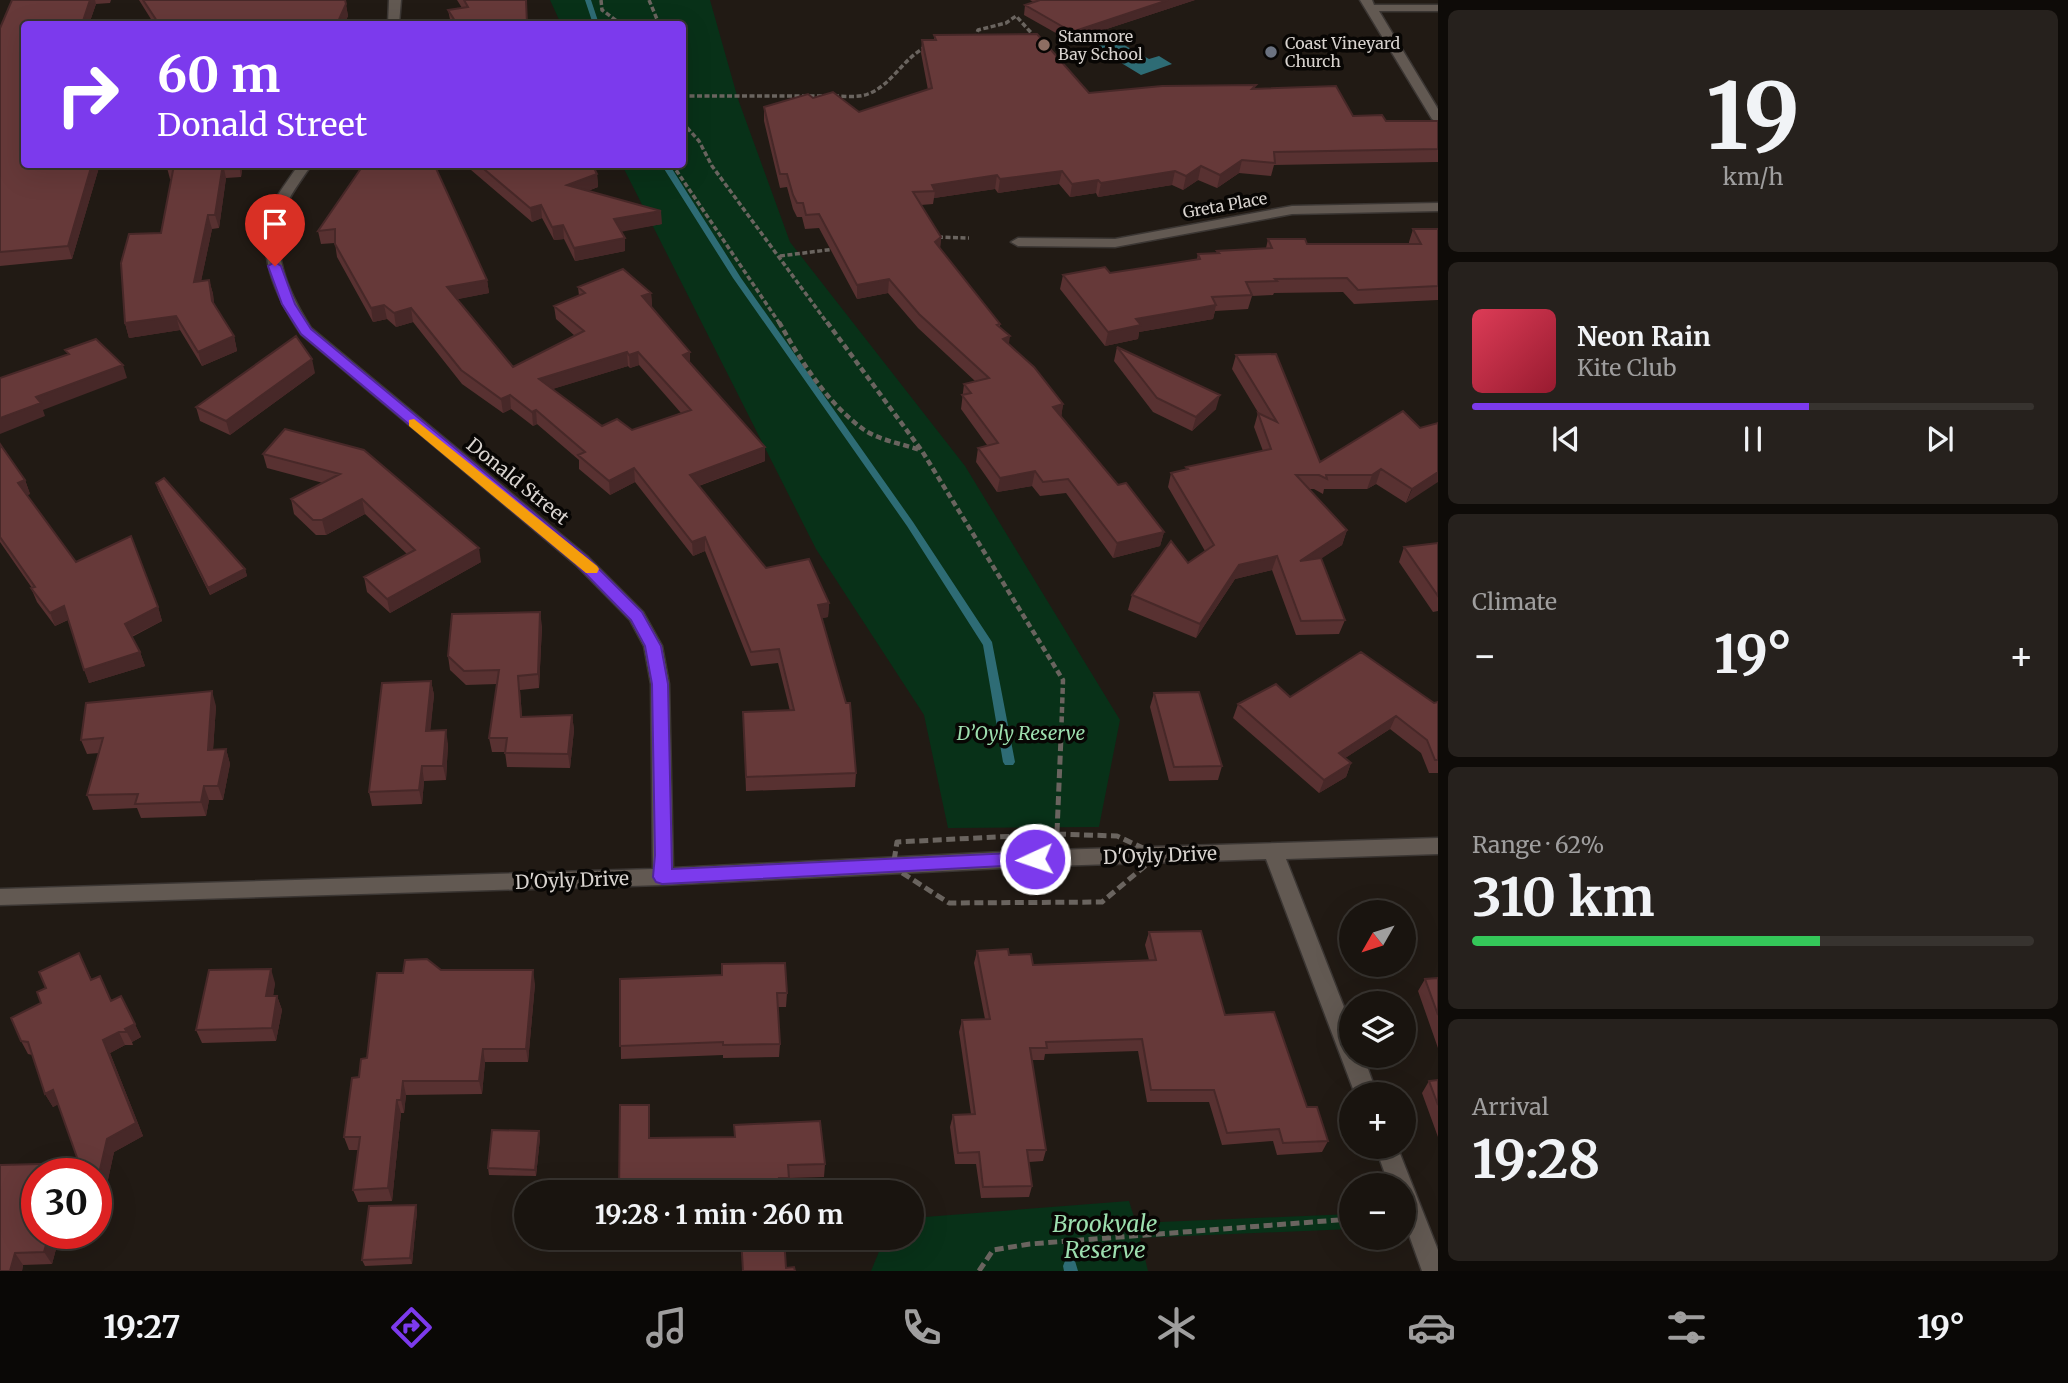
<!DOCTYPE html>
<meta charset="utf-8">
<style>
body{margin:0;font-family:Merriweather,serif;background:#26211d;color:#f1f3f6;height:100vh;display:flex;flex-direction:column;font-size:26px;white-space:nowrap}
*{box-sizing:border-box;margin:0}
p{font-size:23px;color:#9f9e9e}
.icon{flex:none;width:38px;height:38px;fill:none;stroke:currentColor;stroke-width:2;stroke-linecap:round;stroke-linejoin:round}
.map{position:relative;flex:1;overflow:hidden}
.side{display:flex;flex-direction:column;gap:10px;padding:10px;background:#0e0b08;width:630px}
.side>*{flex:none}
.banner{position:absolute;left:21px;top:21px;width:665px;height:147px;border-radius:7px;box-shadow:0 7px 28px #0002,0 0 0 2px #37332f;background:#7c3aed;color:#fff;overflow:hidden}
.needle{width:46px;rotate:231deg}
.controls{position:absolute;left:1339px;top:900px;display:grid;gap:14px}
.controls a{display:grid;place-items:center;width:77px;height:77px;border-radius:50%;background:#19140f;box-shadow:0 7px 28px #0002,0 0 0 2px #37332f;font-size:35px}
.speed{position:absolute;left:21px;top:1158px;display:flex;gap:14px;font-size:35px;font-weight:700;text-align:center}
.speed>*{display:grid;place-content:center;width:91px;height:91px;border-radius:50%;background:#19140f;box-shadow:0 7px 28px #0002,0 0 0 2px #37332f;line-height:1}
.speed .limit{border:10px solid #d22;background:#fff;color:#111}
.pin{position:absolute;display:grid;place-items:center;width:60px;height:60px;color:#fff;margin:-72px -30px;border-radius:50% 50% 50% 0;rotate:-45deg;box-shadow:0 0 7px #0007}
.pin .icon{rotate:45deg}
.me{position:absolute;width:77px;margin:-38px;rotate:267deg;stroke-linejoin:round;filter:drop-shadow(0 0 5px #0008)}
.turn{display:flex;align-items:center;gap:24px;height:147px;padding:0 21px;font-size:32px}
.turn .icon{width:91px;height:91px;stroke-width:2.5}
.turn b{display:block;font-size:49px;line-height:60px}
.big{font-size:52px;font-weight:700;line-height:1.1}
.side .widget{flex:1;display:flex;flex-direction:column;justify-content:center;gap:10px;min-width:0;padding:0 24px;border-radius:10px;background:#26211d}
.side .dial{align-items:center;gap:0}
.dial b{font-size:91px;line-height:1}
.song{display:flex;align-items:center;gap:21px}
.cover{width:84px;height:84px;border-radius:10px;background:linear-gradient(135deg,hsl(350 70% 55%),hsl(350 70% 35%))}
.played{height:7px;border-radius:4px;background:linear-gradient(90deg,#7c3aed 60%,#37332f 60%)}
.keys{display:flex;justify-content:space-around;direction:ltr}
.heat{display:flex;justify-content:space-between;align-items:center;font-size:38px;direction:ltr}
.charge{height:10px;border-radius:5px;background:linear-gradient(90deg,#34c759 62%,#37332f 0)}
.trip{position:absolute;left:514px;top:1180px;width:410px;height:70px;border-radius:35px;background:#19140f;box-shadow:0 7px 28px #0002,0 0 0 2px #37332f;font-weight:700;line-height:70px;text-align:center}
.dock{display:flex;height:112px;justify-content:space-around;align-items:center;background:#0a0806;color:#9f9e9e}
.dock .icon{width:49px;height:49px}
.dock .current{color:#7c3aed}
.dock b{font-size:32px;color:#f1f3f6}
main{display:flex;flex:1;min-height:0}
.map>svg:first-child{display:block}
.green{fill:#083118}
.water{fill:#2e6c75}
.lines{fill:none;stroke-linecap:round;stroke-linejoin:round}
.stream{fill:#2e6c75;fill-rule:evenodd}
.street-casing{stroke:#3b3633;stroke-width:3}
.path-far2{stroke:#6a645f;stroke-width:3.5;stroke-dasharray:5 2.5;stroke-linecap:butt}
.path-far1{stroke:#6a645f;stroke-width:4.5;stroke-dasharray:6 3.5;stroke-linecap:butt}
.path{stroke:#6a645f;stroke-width:5;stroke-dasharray:9 4.5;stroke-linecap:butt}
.street{fill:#625952;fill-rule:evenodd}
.wall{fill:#583131;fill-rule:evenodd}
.shaded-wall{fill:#472828}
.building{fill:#663939;stroke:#472828;stroke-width:2;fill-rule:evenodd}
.route{fill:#7c3aed;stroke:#51269a;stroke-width:2}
.slow{fill:#f59e0b}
.education-dot{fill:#8d6e63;stroke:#080604;stroke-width:2.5}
.worship-dot{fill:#6b7280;stroke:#080604;stroke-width:2.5}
.labels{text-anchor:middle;stroke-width:7;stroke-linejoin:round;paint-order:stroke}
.far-poi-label{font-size:16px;fill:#d8d3cf;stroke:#080604;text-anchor:start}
.far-street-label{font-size:16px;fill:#d8d3cf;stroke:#080604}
.street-label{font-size:19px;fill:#d8d3cf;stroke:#080604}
.park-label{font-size:19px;font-style:italic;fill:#9ddfaf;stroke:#080604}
.near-park-label{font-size:23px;font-style:italic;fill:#9ddfaf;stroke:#080604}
</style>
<main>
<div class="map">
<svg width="1438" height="1271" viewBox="0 0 1438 1271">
<rect width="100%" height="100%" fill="#211a14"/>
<path class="green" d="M550,0h160l28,99 52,143 175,224 155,254 -21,107 -151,1 -24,-113 -108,-166 -194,-384 60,-1v-140h-121z
M1129,1201l7,22 215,-9v15l-211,9 8,33h-277l14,-34h27v-19z"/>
<path class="water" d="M1110,37l39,22 10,-3 13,8 -31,11 -51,-31z"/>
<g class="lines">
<path class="stream" d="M585,0h6l8,24h-6z
M661,164h8l72,114 172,244 79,120 23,120 -2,3h-8l-2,-3 -20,-117 -76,-119 -174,-248z
M1070,1259l5,2 3,10h-14l-1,-5 2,-5z"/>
<g class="street-casing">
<path id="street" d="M389,0h12l-2,24h-11z
M1360,0h12l2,5h64v6h-59l59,98v14l-6,-4z
M299,164h13c-9,14 -20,27 -26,42 -18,43 2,86 25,122l277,229 55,55 19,34 7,38 4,184 348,-17 417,-13v16l-152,5 65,166v30h12l14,39h-22l-89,-235 -245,8 -359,18 -662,20v-16l653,-20 -2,-185 -7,-38 -14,-26 -54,-55 -275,-231c-25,-37 -47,-83 -29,-128 7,-15 18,-28 27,-42z
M1438,203v8l-146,3 -177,33 -97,-1 -7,-4 7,-4 97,1 177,-33z
M1375,1146h22l41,104v21h-16l-18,-50v-36h-15z"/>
</g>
<path class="path-far2" d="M601,0l1,10 16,12 15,2
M649,0l10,24
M975,39l3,-9 28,-7 10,-7 19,21
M682,96h143
M834,96c11,0 24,2 34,-2 24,-9 35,-36 58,-47
M682,122l17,19 13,25 116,158
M672,164l108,160
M938,237l31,1
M780,256l55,-7"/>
<path class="path-far1" d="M779,322c22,39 47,80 84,107 15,11 40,15 57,21
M827,322l95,129 141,229 -2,59"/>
<path class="path" d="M1057,832l4,-95
M1057,834l60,2 41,19 -56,47 -153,1 -56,-36 4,-25z
M979,1271l14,-21 37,-6 321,-25"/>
<use href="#street" class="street"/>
</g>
<path class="wall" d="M12,0h99l-1,3 -14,1 -7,20h-65v140h76l-28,95 -72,7v-238z
M139,0h206l3,16 -4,8h-190z
M457,0h69l1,24h-76l-3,-14 14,-2z
M1030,0h165l-125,41 -46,-26 1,-10 8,-3z
M934,35l155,58 167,-5 97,28 33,5h52v41l-164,3 -3,11 -32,-3 -22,15 -19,-8 -15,10 -11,-5 -74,12 -2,-4 -26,4 -11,-13 -61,9 -3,-4 -61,9 -1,6 -12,1 20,32 -1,11 60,76v4l9,16 54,60 -2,13 57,68 46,47 -4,14 -47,12 -47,-65 -26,3 -8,-10 -35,6 -21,-30 2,-14 9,-3 -26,-36 3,-25 11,-3 -57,-53 -30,-35 -31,6 -38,-71 -14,1 -3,-12h-5l-4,-8 -6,-22 -7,1 -16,-67v-14l49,-9 46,14 69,-22 -7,-37 1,-13h12z
M166,164h77l-2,13 -15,1 -7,50 -7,1 -11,52 8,-1 4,14 1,11 20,31 3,15 -35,15 -22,-36 -51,8 -4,-15 36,-90 10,-54h-1z
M364,164l123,116 2,13 -32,6 56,68 62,-31 -19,-17 -2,-13 25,-10 -1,-9 73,6 1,13 -1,1 39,45v11l75,98 -66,25 67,82 63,35 -1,14 -6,1 34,155 -1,14 -109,4 -3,-79 47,-1 -12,-48 -27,3 -46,-115 -12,5 -58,-74 -25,13 -31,-26v-9l-42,-36 -4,2 -22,-17 -8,4 -41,-29 -49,-62 -17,5 -9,-8 -14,3 -36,-65 -2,-14 -14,1 -3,-13zM639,365l42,48 -49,17 -30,-4 -50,-37 76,-23 2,2z
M464,164h128l5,10 1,13 -10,4 74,33 -41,7 4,20 -50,10 -11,-22 -10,1 -12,-22 -10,4z
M1413,229h25v71l-84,4 -11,-12 -69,1 -1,2 -21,1 -4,13 -33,2 -2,8 -74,13 -1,7 -33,7 -45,-57 3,-14 47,-2 87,-14 1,-5 18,-1 1,-2 49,-3 2,-9 39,5h102v-2z
M1117,347l99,62 -24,22 -39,-19 -39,-51z
M1236,355l84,107 100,-34 18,-5 -32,80 -30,-19 -9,5h-43l-1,5 -9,-5h-5l38,41 -5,15 -21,13 24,62 -6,14 -43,1 -24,-65 -37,9 -39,59 -68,-28 4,-15 56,-32 17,-12 -37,-64 3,-14 15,-3v-3l77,-16 -9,-24 4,-14 1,1 -27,-45z
M315,373l-85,62 -30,-14 -4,-14z
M285,429l196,133 -91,51 -23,-21 -3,-15 43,-23 -42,-40 -39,21h-10l-22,-21 -3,-15 32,-16 -56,-15 -4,-14z
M0,444l25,36 5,14 -3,1 49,67 82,45 4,14 -30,16 8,15 5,14 -56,17 -21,-63 -13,6 -18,-24 -6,-14h1l-32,-46z
M156,483l89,86 2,7 -37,19 -52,-105z
M1438,543v68l-5,1 -34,-50 5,-15z
M542,626l-3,62 -19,2 2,27 50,-2 2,15 -4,38 -63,-1 -2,-15h-13l-3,-14 8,-54 -31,1 -16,-15 -2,-14z
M431,681l3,14 -4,35 18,14 -2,36 -22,1 -2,23 -50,2 -3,-14z
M1154,693l68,73 -4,14 -49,1 -19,-74z
M1290,697l144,6 4,-1v71h-9l-8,-20 -31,-24 -45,29 6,5 -5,14 -27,16 -86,-75 5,-14z
M216,706l-3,44 13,-1 4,15 -7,36h-14l-3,16 -65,2 -4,-10 -44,2 -6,-15 12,-42 -12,1 -6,-14z
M1149,932l76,83 82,92 21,34 -6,11 -45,3 -4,-14 -51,4 -13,-43h-62l-9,-51 -93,3 -1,6h-12l14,90 -3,11 -14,1 3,24 -3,11 -48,1 -5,-34h-21l-5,-37 3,-12 18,-1 -12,-82 3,-12 23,-1 -11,-56 3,-12 32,4 24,10 116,-5 -4,-15z
M79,953l13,27 8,-4 11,25 10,-5 20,41 -9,5 1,3h-8l-15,8 33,83 -29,16 -14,64h-4v-42h-59v60h23l-8,30 -29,1 -1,6h-22v-106l79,-2 -21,-59 -5,3 -8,-13 -13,-39 -4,-1 -7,-13 -10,-23 30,-15 -4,-11 9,-4 -7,-16z
M441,970l94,14 -7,78h-43l-3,32 -76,1 -2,18h-3l-9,88 -34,1 -5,-12 5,-40h-9l-5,-13 15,-60 44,-104z
M1438,978v70l-20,-57 7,-12z
M620,979l167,14 -1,14h-8l2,37 -1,13 -56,1v-3l-102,4z
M275,983l-2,13h4l5,14 -6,31 -74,2 -6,-13z
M1438,1080v57l-16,-44 7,-12z
M650,1118v20l84,-1v-12l91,39 -1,13 -36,1v12l-169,2z
M540,1138l-4,38 -47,-1 -1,-7z
M416,1205l1,6 -5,53 -47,2 -3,-6z"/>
<path class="shaded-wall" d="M90,0h5l1,4 -7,20h-7z
M1168,0h27l-125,41 2,-9z
M346,4l2,12 -4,8h-7z
M1242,160l-3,13 -22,15 3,-13z
M92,164h8l-28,95 -4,-13z
M223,164l3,14 -7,50 -4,-13z
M239,164h4l-2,13z
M1201,166l-3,14 -15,10 3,-14z
M1062,171l-3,13 -61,9 2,-14z
M1175,171l-3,14 -74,12 3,-14z
M597,174l1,13 -30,11 -1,-13z
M997,175l-2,14 -61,9 1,-7 -3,-6z
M1098,180l-2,13 -26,4 2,-13z
M541,205l1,13 -10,4 -2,-14z
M661,211l1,13 -47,9 -1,-14z
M208,215l4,14 -14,67 -4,-14z
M563,225l1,14 -10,1 -2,-13z
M941,237l-1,13 -5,-8z
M625,238v13l-50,10 -1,-13z
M889,279l-1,14 -31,6v-14z
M209,280l4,14 2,21 -3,-14z
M487,280l2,13 -40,8 -2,-14z
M651,293l1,13 -9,4 -1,-14z
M384,305l3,14 -14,3 -2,-14z
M1216,305l-3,14 -74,13 -1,7 -33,7 3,-14 28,-13z
M411,308l2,14 -17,5 -2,-14z
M176,316l4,14 -51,8 -4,-15z
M234,336l3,15 -35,15 -4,-14z
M1010,336l-2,14 -5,-11z
M627,352l1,14 -88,27 -1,-14z
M638,352l1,13 -9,3 -1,-13z
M690,352v14l-7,-11z
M312,359l3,14 -85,62 -4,-14z
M123,365l4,13 -84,32 2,6 -45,18v-16l36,-21z
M510,395l1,14 -8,4 -2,-14z
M1220,395l-4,14 -24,22 4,-14z
M1063,404l-2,15 -8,-12z
M536,410l1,14 -4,2 -1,-14z
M765,447v14l-75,28v-14z
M634,468l1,14 -25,13 -1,-14z
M1381,469l-5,15 -9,5 5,-14z
M1035,471l-3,15 -35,6 3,-14z
M1438,472v10l-32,21 6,-14z
M25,480l5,14 -7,3 -5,-14z
M362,499l3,15 -39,21 -4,-15z
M1347,530l-5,15 -47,31 5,-15z
M1164,532l-4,14 -47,12 4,-15z
M705,537v14l-12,5 -1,-14z
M479,548l2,14 -91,51 -3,-14z
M1277,556l-5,14 -37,9 -39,59 4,-14 39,-59z
M245,569l2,7 -37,19 -2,-7z
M829,603l-1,14 -11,2 1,-14z
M64,606l5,13 -14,7 -5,-13z
M158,607l4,14 -32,16 -5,-13z
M540,612l2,14 -3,62 -1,-14z
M140,652l5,14 -56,17 -5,-13z
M431,681l3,14 -5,50 -3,-14z
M212,691l4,15 -4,58 -4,-14z
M572,715l2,15 -4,38 -2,-14z
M1396,716l-6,13 -57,37 6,-13z
M446,730l2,14 -2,36 -3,-14z
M226,749l4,15 -7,36 -5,-14z
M1351,763l-5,14 -27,16 5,-13z
M422,766l2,15 -2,23 -3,-14z
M204,786l5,14 -3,16 -5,-14z
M271,969l4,14 -4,27 -5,-14z
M533,970l2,14 -7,78 -2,-13z
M277,996l5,14 -6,31 -4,-13z
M135,1024l6,13 -9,5 -7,-13z
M119,1032l6,13 -15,8 33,83 -29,16 -14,64 -4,-6v-23l7,-147z
M483,1049l2,13 -3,32 -3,-13z
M403,1081l3,14 -2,18 -3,-13z
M53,1090l8,13 -8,4 -8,-13z
M397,1100l4,13 -9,88 -4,-13z
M539,1131l1,7 -4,38 -1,-6z
M416,1205l1,6 -5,53 -2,-6z
M49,1234h11l-8,30 -8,-12z
M15,1253l8,12 -1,6h-12z"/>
<path class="building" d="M12,0h78l-8,24h-58v140h68l-24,82 -68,6v-224z
M143,0h202l1,4 -9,20h-178z
M464,0h62l1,24h-70l-9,-14 20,-3z
M1040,0h128l-96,32 -47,-27z
M1037,34l52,59 73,-7 94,-1 -4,4 84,-3 17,30 29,-1 4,6h52v28l-164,3 1,11 -33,-3 -22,15 -19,-9 -15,10 -11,-5 -74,12 -3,-3 -26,4 -10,-13 -62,8 -3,-4 -65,10 3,6 -22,1 28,45 -6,5 65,82 -3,1 13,11 -7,3 31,28 29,37 -10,3 65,78 8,-2 38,49 -47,11 -49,-64 -25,3 -8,-11 -35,7 -22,-30 20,-5 -36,-48 9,-2 -7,-9 25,-6 -70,-64 -30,-35 -32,6 -38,-71 -13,1 -3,-12h-6l-4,-8 -6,-21h-7l-16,-67 44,-13 5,4 20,-6 26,20 73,-24 -10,-48h14l-2,-5z
M166,164h57l-8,51h-7l-14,67 15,-2 3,21 22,35 -36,16 -22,-36 -51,7 -4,-60 8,-29 32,-1 13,-68z
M364,164h70l53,116 -40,7 66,80 71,-36 -30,-25 31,-13 -7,-6 45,-18 28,24 -9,3 48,56 -7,3 82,92 -75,28 76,93 43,-9 20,44 -11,2 28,98h4l6,70 -110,4 -3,-65 51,-2 -15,-61 -28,3 -46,-115 -13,5 -58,-74 -25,13 -31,-26 7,-3 -49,-42 -4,2 -22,-17 -9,4 -40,-29 -50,-62 -17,5 -10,-8 -13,3 -36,-64v-15l-17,2zM627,352l2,3 9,-3 53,58 -59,20 -15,-11 -15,7 -63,-47z
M478,164h114l5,10 -30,11 94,26 -47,8 11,19 -51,10 -11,-23 -11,2 -11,-22 -11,3z
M1413,229h25v57l-80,4 -11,-12 -72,1 2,2 -31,1 6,13 -40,2 4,8 -80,14 5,6 -33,7 -45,-57 42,-8 5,6 90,-14 -2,-5 21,-1 -2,-2 55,-3 -4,-9h37l2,5h114z
M296,336l16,23 -86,62 -30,-14z
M96,339l27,26 -87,32 5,6 -41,15v-40l69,-24 -4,-4z
M1117,347l103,48 -24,22 -39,-19z
M1276,354l44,108 83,-51 17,17 18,-5v49l-26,17 -31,-20 -9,6h-46l1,4 -8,-4h-23l51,55 -47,31 21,-3 24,62 -44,1 -24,-65 -38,9 -39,59 -68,-29 39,-54 17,22 26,-18 -43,-72 17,-4 -2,-2 85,-18 -13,-36 19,9 -41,-67z
M285,429l79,21 115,98 -92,51 -23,-22 51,-27 -53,-51 -40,21h-9l-22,-21 49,-25 -77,-20z
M0,444l25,36 -7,3 58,79 55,-26 27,71 -33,17 15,28 -56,18 -20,-64 -14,7 -19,-25 4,-1 -35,-50z
M164,478l81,91 -37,19 -52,-105z
M1438,543v53l-34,-49z
M540,612l-2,62 -20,2 3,41 51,-2 -4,39 -63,-1 2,-15h-18l10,-68 -35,1 -16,-15 4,-42z
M1361,652l73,51 4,-1v58h-3l-8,-20 -31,-24 -57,37 12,10 -27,17 -86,-76 38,-20 14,13z
M431,681l-5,50 20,-1 -3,36h-21l-3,24 -50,2 13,-109z
M212,691l-4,59 18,-1 -8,37h-14l-3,16 -66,2 3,-10 -51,1 16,-57 -22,2 5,-37z
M1199,692l23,74 -48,1 -20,-74z
M1201,931l24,84 49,-3 33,95h10l11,34 -45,2 -4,-14 -52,4 -13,-43h-63l-9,-51 -96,3 1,6h-17l16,102h-19l5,36 -49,1 -4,-35 -21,1 -5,-38 22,-1 -13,-94 28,-1 -13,-68 31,-2 1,6 22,-1 2,11 123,-5 -7,-28z
M79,953l12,27 9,-4 11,25 10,-5 14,28 -10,5 2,3h-8l-16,8 33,83 -29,16 -11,48v-13h-59v60h12l-5,18 -29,1 -5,18h-10v-106l79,-2 -26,-73 -8,4 -17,-52 -7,-1 -10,-23 30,-15 -4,-11 9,-4 -7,-16z
M427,959l14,11h92l-7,79h-43l-4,32h-76l-2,19h-4l-9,88 -35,2 7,-53h-16l8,-59 7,-1 2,-18 6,-1 10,-85h26l2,-13z
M785,963l2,30h-10l3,51 -57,1v-3l-103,4v-67l102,-4v-11z
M271,969l-5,27h11l-5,32 -76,2 13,-60z
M1438,978v37l-13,-36z
M1438,1080v25l-9,-24z
M620,1105h29v33l86,-1 -1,-12 86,-4 5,43 -37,1 1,13h-10l1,14h-161z
M492,1130l47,1 -4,39 -47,-2z
M416,1205l-6,53 -48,2 7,-54z
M741,1237h43l2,31 8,-1 1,4h-52z"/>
<path class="route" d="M275,262l6,4 14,38 16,25 276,228 55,55 19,34 7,38 4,185 363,-17 7,2 2,5 -2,5 -380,20 -6,-2 -3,-5 2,-22 -3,-171 -7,-38 -14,-26 -55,-56 -275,-230 -19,-30 -14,-38z"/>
<path class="slow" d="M414,419l183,147 2,3 -2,4h-11l-177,-147v-6z"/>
<circle class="education-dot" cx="1044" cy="45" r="7"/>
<circle class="worship-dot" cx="1271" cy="52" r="7"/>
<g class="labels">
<g class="far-poi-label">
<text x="1058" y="42">Stanmore<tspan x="1058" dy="18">Bay School</tspan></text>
<text x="1285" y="49">Coast Vineyard<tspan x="1285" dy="18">Church</tspan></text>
</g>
<g class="far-street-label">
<text transform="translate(1225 205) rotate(-10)" y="6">Greta Place</text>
</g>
<g class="street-label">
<text transform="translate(518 481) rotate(39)" y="7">Donald Street</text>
<text transform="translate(1160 855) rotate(-2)" y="7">D'Oyly Drive</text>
<text transform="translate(572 880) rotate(-2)" y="7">D'Oyly Drive</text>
</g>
<g class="park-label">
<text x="1021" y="740">D’Oyly Reserve</text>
</g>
<g class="near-park-label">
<text x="1105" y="1232">Brookvale<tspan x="1105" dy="26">Reserve</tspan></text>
</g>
</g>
</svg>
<div class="controls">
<a><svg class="needle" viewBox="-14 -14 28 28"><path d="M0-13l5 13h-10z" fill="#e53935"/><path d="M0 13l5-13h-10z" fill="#9f9e9e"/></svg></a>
<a><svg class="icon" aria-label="layers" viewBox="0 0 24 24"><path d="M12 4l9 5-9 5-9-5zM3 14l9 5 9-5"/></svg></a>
<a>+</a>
<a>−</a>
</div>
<div class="speed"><div class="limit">30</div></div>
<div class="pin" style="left:275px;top:266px;background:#d93025"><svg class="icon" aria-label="arrive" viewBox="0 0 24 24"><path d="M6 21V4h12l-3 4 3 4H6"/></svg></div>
<svg class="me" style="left:1035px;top:859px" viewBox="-20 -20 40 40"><circle r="17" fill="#7c3aed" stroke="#fff" stroke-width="3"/><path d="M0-11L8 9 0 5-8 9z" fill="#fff"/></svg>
<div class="trip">19:28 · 1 min · 260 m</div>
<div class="banner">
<div class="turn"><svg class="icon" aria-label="right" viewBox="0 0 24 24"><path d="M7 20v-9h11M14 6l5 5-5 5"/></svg><div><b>60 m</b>Donald Street</div></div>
</div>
</div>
<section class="side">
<div class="widget dial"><b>19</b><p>km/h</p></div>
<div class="widget">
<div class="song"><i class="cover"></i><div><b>Neon Rain</b><p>Kite Club</p></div></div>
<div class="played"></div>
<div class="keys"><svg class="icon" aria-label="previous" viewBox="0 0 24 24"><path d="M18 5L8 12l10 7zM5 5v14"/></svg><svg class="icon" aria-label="pause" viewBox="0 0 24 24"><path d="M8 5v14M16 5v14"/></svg><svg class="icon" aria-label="next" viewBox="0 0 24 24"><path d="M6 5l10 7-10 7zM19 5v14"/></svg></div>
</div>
<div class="widget"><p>Climate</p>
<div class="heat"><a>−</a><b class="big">19°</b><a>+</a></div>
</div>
<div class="widget"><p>Range · 62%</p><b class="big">310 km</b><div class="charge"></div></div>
<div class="widget"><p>Arrival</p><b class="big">19:28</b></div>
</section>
</main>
<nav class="dock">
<b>19:27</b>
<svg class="icon current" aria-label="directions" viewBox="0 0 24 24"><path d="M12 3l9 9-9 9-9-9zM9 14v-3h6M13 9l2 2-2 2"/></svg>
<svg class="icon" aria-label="music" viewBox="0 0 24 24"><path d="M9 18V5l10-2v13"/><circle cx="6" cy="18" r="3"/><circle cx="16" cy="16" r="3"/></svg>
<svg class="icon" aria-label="phone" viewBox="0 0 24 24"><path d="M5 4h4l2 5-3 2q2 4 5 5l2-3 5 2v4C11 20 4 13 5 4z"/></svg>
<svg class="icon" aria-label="climate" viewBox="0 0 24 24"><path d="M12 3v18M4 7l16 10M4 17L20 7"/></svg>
<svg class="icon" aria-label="car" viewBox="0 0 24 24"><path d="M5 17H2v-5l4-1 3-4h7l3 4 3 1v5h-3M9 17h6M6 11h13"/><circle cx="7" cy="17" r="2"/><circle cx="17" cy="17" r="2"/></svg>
<svg class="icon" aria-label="filters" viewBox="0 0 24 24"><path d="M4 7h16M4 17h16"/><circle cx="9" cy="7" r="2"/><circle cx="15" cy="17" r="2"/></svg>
<b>19°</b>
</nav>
